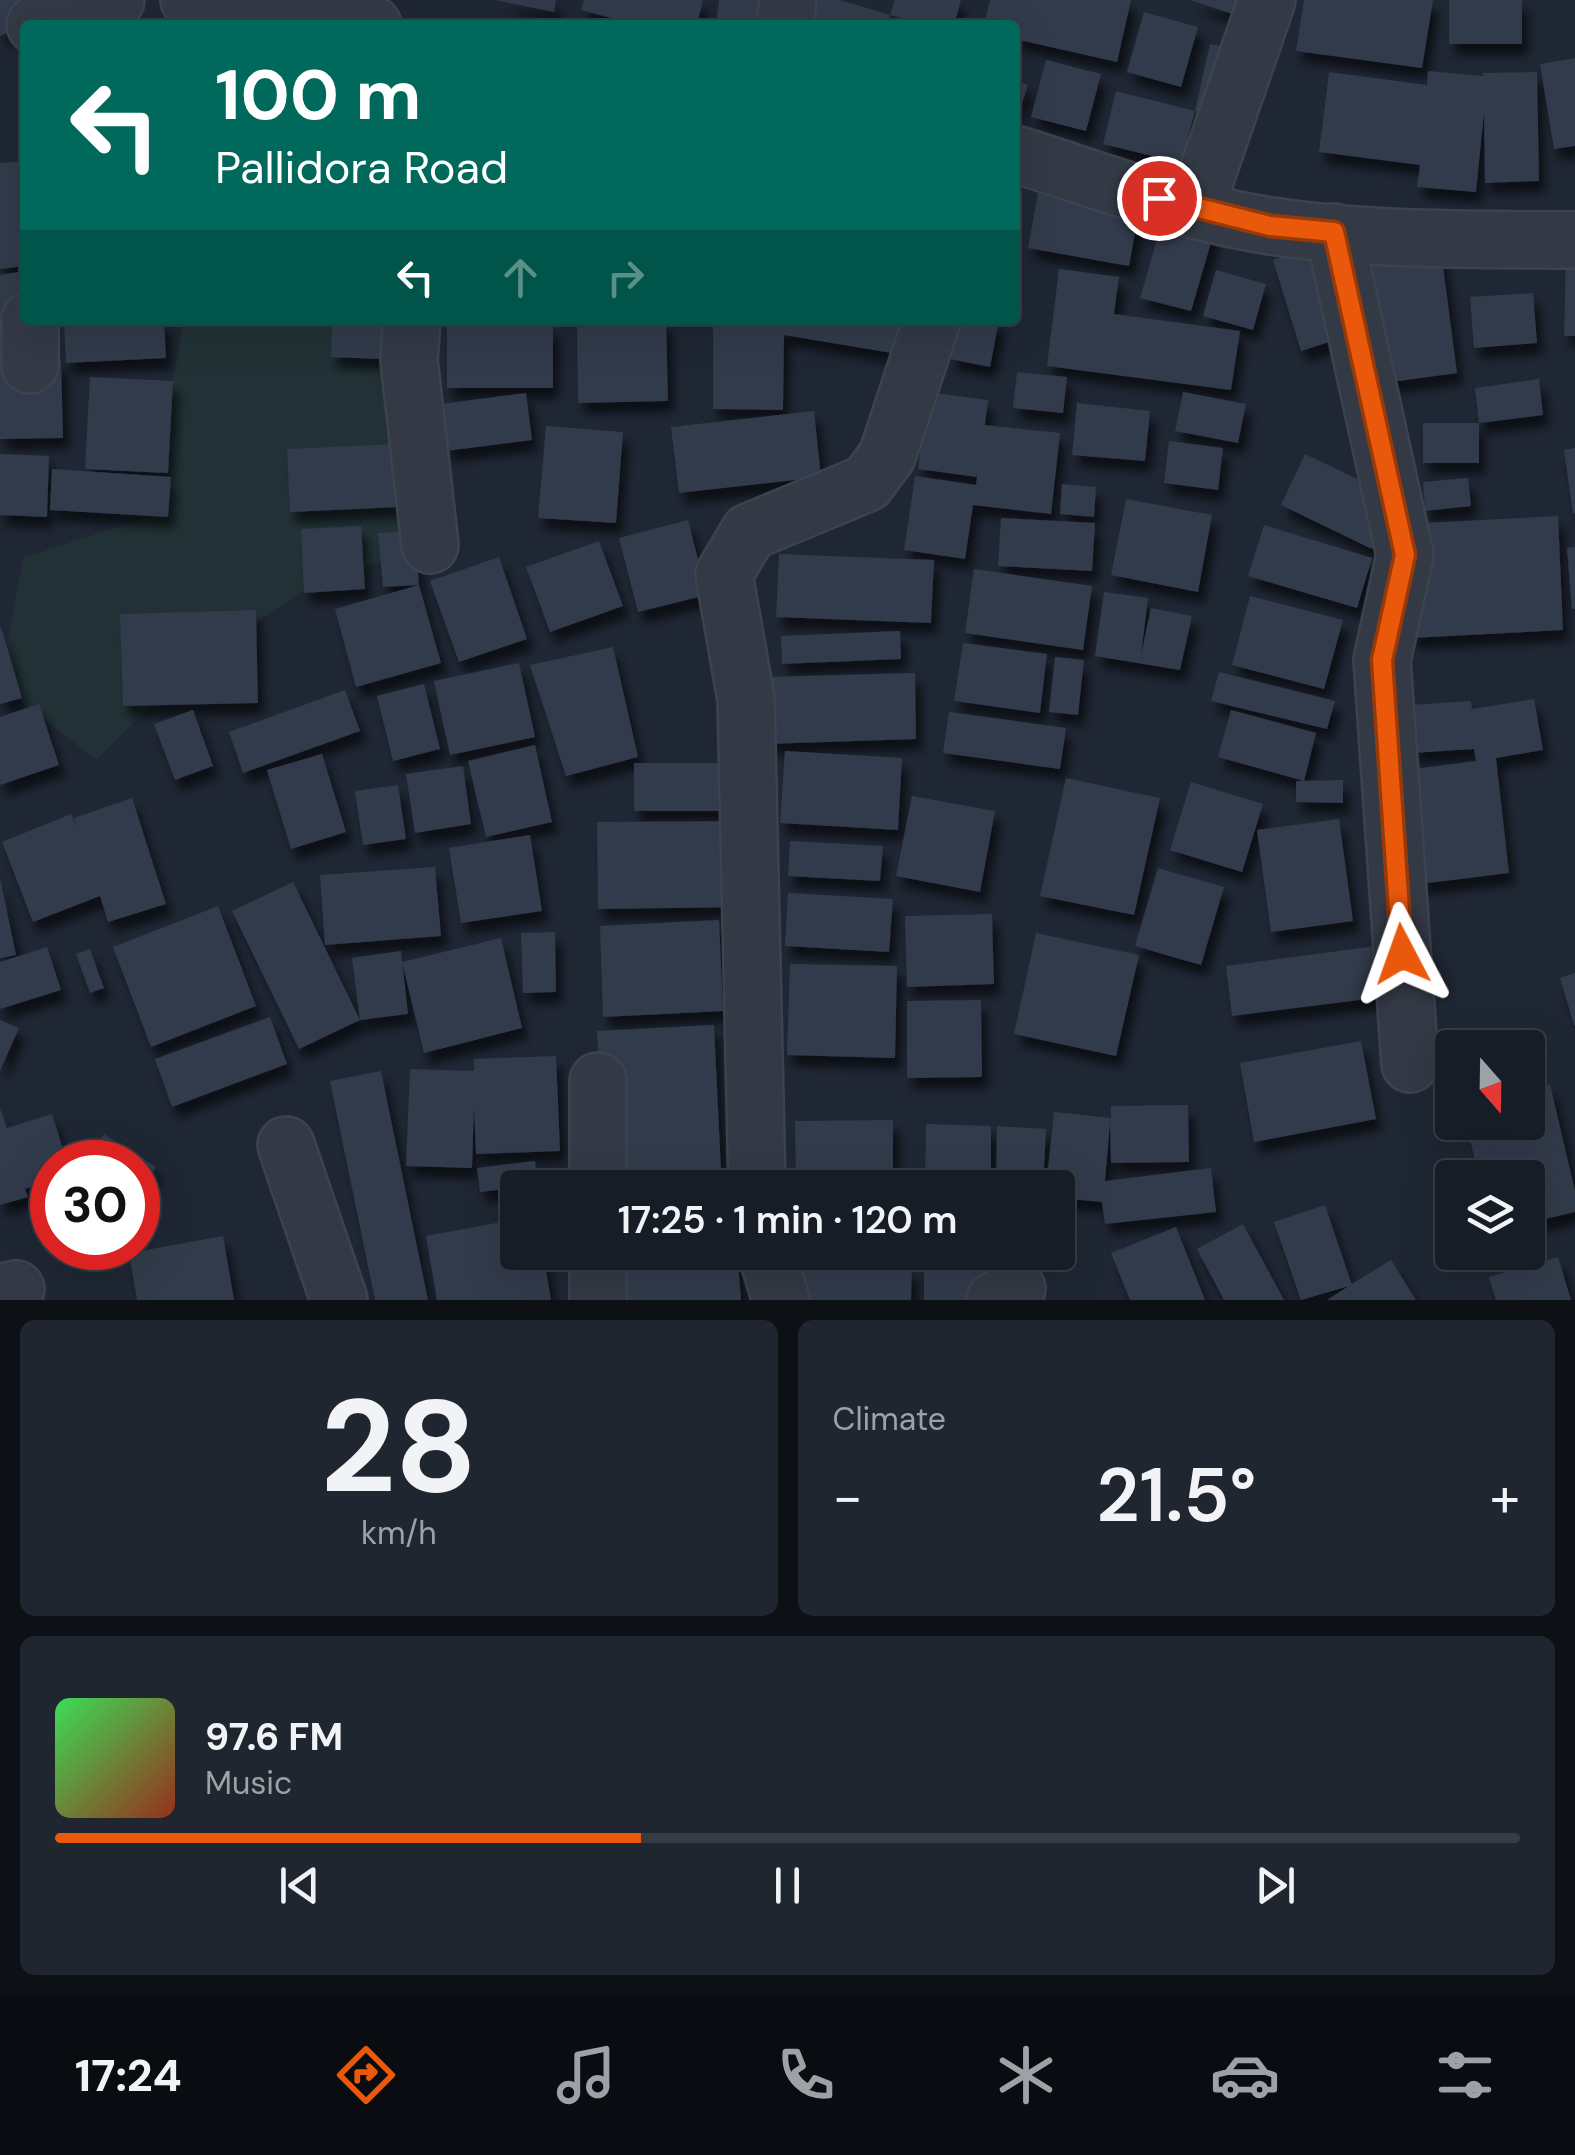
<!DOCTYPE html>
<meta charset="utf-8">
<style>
body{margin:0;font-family:"DM Sans",sans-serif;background:#20262f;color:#f1f3f6;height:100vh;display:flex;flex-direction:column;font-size:38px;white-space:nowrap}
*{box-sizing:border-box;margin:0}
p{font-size:32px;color:#9ea2a7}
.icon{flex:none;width:55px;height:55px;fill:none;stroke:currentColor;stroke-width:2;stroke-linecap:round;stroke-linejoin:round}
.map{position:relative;height:1300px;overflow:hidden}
.side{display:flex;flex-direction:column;gap:20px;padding:20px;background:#0d1015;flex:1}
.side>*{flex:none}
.top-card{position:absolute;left:20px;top:20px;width:1000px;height:305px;border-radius:10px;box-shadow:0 10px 40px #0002,0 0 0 2px #363b44;background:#00695c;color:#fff;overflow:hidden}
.needle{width:65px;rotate:160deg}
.tools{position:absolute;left:1435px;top:1030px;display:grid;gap:20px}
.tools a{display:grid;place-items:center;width:110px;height:110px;border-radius:10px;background:#171d27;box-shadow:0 10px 40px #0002,0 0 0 2px #363b44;font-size:50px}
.speed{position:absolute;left:30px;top:1140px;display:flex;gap:20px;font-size:50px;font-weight:700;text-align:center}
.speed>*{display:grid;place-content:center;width:130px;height:130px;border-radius:50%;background:#171d27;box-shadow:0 10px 40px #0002,0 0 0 2px #363b44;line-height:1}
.speed .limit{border:15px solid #d22;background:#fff;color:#111}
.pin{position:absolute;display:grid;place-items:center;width:85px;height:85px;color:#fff;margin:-42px;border:5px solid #fff;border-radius:50%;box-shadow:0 2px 10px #0007}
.me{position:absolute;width:110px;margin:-55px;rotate:356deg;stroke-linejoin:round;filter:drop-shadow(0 0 8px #0008)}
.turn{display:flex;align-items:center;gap:35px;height:210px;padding:0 30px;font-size:45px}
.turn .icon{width:130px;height:130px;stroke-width:2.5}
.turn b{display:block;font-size:70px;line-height:85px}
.lanes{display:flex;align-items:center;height:95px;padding:0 30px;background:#0003;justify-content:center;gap:50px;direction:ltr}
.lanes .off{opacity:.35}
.big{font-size:75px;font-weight:600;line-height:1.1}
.side .tile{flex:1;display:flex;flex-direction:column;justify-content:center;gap:15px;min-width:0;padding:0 35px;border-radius:15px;background:#20262f}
.side .dial{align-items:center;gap:0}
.dial b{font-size:130px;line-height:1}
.song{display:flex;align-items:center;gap:30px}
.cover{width:120px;height:120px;border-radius:15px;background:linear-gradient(135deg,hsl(130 70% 55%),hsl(10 70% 35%))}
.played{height:10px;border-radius:5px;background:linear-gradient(90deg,#ea580c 40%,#363b44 40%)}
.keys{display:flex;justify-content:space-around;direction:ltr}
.heat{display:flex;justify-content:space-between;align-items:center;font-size:55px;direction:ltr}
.side .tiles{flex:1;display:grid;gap:20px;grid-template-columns:1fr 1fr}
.tile:last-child{grid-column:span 2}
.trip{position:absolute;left:500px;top:1170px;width:575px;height:100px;border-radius:10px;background:#171d27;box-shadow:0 10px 40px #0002,0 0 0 2px #363b44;font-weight:600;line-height:100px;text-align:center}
.tab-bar{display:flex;height:160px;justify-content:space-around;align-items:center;background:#090c10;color:#9ea2a7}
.tab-bar .icon{width:70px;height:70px}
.tab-bar .current{color:#ea580c}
.tab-bar b{font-size:45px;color:#f1f3f6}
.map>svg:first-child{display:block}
.green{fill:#213135}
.building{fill:#323a4b;filter:url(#shadow)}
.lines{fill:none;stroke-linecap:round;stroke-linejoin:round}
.minor-casing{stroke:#3c424e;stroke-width:60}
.minor{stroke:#333945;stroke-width:55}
.route-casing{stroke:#983908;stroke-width:25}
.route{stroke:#ea580c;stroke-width:18}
</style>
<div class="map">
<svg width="1575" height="1300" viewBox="0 0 1575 1300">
<defs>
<filter id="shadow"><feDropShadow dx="6" dy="11" stdDeviation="5" flood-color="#0009"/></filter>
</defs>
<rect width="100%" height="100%" fill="#1f2734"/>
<path class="green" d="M184,320h228l18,225 -117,40 -112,72 -105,103 -96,-75 23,-127 123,-41z"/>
<path class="building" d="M0,0h83l-83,36z
M495,0h61l-2,12z
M584,0h119l-6,25h-59l-57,-15z
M719,0h62l-3,25h-62z
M810,0h30l50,15 -3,10h-85z
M895,0h66l-7,25h-27l-37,-10z
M990,0h141l-14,62 -102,-23v-14h-31z
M1190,0h70l-6,21z
M1304,0h129l-11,68 -126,-17z
M1449,0h73v44h-73z
M1144,12l54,15 -17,60 -54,-15z
M1210,44l40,8 -15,68 -40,-9z
M1575,58v88l-21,3 -14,-85z
M1046,60l55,14 -15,57 -55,-14z
M1428,71l55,5v-3l54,-1 2,109 -54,2 -1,-71 -8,80 -59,-5 3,-22 -101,-13 10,-80 98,13z
M1015,80l13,5 -12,36h-1z
M1116,91l79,20 -14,52 -78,-19z
M25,161v105l-25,3v-106z
M1039,187l101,19 -11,60 -101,-18z
M1164,215l51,14 -24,82 -51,-13z
M1326,243l28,91 -53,17 -28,-91z
M1441,251l16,122 -87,12 -16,-122z
M1566,255h9v81h-11z
M1059,269l60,8 -5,37 126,17 -9,59 -184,-24z
M1216,270l50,14 -13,46 -50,-14z
M25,271v49l5,17h-30v-62z
M1533,293l4,50 -63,5 -4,-51z
M64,320h100l2,38 -100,5z
M332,320h78l-1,40 -78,-3z
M577,320h89l2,81 -90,2z
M782,320h122l-6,34 -114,-19 -1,75 -70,-1v-85l69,1z
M958,320h41l-9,47 -40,-8z
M553,326v62h-106v-61z
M61,360l2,78 -63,1v-78z
M1017,372l50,5 -4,36 -50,-5z
M90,377l83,4 -5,92 -83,-4z
M1539,379l4,36 -64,8 -4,-35z
M927,392l61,8 -3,25 75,8 -9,81 -78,-9 -8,54 -61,-9 11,-74 61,9 1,-8 -59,-8z
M1183,392l63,12 -8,39 -63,-12z
M526,393l6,47 -86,11 -5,-47z
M1077,403l73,8 -5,50 -73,-6z
M814,411l7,66 -142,16 -8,-66z
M1423,423h56v40h-56z
M546,426l77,6 -7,91 -78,-5z
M1169,441l54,7 -5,42 -54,-7z
M396,444l3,63 -109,5 -3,-63z
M1575,448v65l-2,1 -9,-64z
M0,454l49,2 -2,61 -47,-2z
M1305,454l92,44 -25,51 -91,-44z
M52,469l119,8 -3,40 -118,-7z
M1468,478l3,28 -46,5 -2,-29z
M1062,484l34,3 -2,30 -34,-3z
M1126,499l86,16 -14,77 -87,-17z
M1558,516l5,114 -152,8 -6,-114z
M1001,518l94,5 -3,48 -94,-5z
M688,520l19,75 -69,17 -19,-74z
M1264,525l108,33 -15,50 -109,-32z
M361,526l4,63 -61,4 -3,-64z
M415,531l4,54 -36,2 -5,-54z
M599,541l24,65 -73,26 -24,-65z
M1575,547v62h-3l-5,-61z
M779,554l155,6 -3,63 -155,-6z
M499,557l28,82 -68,23 -29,-81z
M974,569l118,17 -9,64 -118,-17z
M419,585l22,78 -85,24 -21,-78z
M1104,592l44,6 -7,57 10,-47 41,8 -12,54 -85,-14z
M1250,596l93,24 -19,69 -92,-24z
M256,610l2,93 -135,3 -3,-92z
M1,627l21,71 -22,6v-76z
M900,631l1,28 -119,5 -1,-28z
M963,643l84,11 -7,59 -86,-12z
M613,647l25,110 -72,19 -36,-111z
M1055,657l29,3 -6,55 -29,-3z
M519,663l16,74 -85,18 -16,-74z
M1219,672l116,29 -8,28 -116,-28z
M915,673l1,66 -150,5 -1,-67z
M424,684l16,65 -47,12 -16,-65z
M345,690l15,41 -117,42 -14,-41z
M1534,699l9,51 -47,8 13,115 -89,11 -13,-114 69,-9 -2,-12 -62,4 -3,-48 62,-4 1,8z
M39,704l20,61 -59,20v-68z
M193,710l20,56 -38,14 -21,-56z
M1231,710l85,23 -12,48 -86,-24z
M949,712l117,16 -6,41 -117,-16z
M535,745l17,77 -66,15 -18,-76z
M785,751l117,7 -4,72 -118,-7z
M322,754l24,78 -55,17 -24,-79z
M634,763h93l1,48h-94z
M463,766l8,58 -56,9 -9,-59z
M1066,778l94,20 -26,117 -94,-19z
M1343,780v23l-47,-1v-21z
M1191,782l72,22 -21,68 -72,-22z
M398,785l8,54 -43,6 -8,-54z
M912,796l83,15 -15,81 -84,-16z
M132,798l34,106 -58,18 -8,-26 -67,26 -31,-80 69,-28 6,14 -3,-10z
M1339,819l14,102 -82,11 -14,-102z
M752,821v86l-154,2 -1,-87z
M530,835l12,76 -81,12 -12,-75z
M790,841l93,5 -3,35 -92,-5z
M435,867l6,69 -116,9 -5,-70z
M1158,868l66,19 -23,78 -66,-19z
M0,878l16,77 -16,3z
M293,882l67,138 -61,29 -67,-138z
M788,893l105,6 -4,53 -104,-6z
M218,906l38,100 -105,41 -38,-100z
M992,914l2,70 -87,3 -2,-71z
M719,920l4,91 -120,6 -3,-91z
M555,932l1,60 -33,1 -2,-60z
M1036,933l103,22 -23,101 -102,-22z
M501,938l21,90 -98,25 -22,-91z
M1384,945l7,51 -159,20 -6,-50z
M47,947l14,43 -61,19v-47z
M90,949l14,39 -14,5 -14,-39z
M401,951l7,63 -48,6 -8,-62z
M790,964l107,2 -2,92 -108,-3z
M1575,973v52h-1l-14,-47z
M981,1000l1,77 -75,1v-77z
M270,1017l17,47 -115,43 -17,-48z
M0,1020l19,8 -19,43z
M714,1025l7,145 -117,6 -7,-145z
M1361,1041l15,78 -122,23 -14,-79z
M556,1056l4,95 -84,3 -2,-48 -2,62 -66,-2 4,-97 64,2v-12z
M381,1071l47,229h-53l-45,-219z
M1550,1084l25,107v21l-47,11v-45h-49l-13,-56h62v-32z
M1188,1105l1,57 -78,1 -1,-41 -5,59 106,-13 5,44 -111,12 -3,-22 -44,-4v-10h-12l8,-76 57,6v-12z
M0,1108l7,20 45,-14 15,48h-15v19l-27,8 3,8 -28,8z
M893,1120v65l-97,1 -1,-65z
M926,1124l65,2v62h-66z
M997,1126l49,3 -3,59h-47z
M104,1134l52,33 -18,29v-34h-53z
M535,1161l3,24 -58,7 -3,-24z
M1325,1205l27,80 -51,15 -27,-78z
M518,1219v33h25l8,48h-114l-11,-64z
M1243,1224l41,76h-60l-27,-51z
M1176,1227l29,73h-75l-19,-47z
M223,1236l11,64h-97l-8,-47z
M668,1252h69l4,48h-116l-4,-43z
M924,1252h68v7l-46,1 45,2v38h-67z
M1558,1257l13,43h-75l-7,-23z
M1391,1260l25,40h-89l28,-18z
M792,1268l120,1 -1,31h-120z"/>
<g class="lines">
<g class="minor-casing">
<path id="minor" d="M189,0l54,17 130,8
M35,25l81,-25
M785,25l3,-25
M1015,154c84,26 169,59 256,72 100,15 203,13 304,14
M1195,209l72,-209
M1334,232l71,323 -23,105 28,404
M412,320l-3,40 21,185
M30,365v-45
M598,1081v107
M286,1145l53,155
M757,1188l-11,-489 -22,-125 25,-42 118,-49 20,-27 45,-136
M598,1252v48
M766,1252l15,48
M0,1293l16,-4
M995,1300l22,-11"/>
</g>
<use href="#minor" class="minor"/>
</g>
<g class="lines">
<g class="route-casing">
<path id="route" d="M1159,198l111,28 64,6 71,323 -23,105 20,294"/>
</g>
<use href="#route" class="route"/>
</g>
</svg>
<div class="tools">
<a><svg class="needle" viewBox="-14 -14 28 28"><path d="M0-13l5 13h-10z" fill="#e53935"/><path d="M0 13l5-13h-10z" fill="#9ea2a7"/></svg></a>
<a><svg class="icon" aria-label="layers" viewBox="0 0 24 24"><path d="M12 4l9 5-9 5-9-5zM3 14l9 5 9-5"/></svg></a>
</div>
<div class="speed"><div class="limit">30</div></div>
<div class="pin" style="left:1159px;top:198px;background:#d93025"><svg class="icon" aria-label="arrive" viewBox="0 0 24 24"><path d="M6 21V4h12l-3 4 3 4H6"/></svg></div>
<svg class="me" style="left:1402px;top:954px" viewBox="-20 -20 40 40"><path d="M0-17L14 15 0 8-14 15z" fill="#ea580c" stroke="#fff" stroke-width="4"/></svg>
<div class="trip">17:25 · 1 min · 120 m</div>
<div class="top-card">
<div class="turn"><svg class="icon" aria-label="left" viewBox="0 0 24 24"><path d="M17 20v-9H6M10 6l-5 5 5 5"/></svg><div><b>100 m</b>Pallidora Road</div></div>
<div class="lanes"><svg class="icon" aria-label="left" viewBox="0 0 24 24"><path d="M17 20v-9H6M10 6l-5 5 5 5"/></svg><svg class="icon off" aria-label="ahead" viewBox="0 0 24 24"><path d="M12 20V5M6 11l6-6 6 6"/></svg><svg class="icon off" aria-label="right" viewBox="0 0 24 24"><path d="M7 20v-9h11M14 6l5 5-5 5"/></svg></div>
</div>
</div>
<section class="side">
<div class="tiles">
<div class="tile dial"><b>28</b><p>km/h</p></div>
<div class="tile"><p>Climate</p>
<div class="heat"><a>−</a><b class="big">21.5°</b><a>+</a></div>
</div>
<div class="tile">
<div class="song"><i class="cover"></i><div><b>97.6 FM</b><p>Music</p></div></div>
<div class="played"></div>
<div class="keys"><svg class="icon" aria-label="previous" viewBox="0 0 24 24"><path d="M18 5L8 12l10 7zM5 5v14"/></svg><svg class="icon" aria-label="pause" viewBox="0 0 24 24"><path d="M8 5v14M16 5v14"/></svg><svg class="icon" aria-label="next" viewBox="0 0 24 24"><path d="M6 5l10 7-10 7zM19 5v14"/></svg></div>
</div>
</div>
</section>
<nav class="tab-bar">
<b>17:24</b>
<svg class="icon current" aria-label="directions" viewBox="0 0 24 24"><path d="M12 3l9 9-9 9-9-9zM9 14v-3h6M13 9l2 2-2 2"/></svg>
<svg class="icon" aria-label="music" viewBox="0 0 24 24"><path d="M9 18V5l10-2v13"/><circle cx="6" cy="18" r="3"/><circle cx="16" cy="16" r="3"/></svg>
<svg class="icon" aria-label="phone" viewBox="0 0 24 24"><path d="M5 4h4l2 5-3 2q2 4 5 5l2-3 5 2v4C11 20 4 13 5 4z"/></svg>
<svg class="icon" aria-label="climate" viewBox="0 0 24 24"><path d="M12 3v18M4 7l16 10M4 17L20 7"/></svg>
<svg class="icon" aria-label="car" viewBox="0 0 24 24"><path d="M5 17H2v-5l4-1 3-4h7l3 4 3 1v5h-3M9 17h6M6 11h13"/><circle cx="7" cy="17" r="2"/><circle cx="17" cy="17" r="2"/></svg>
<svg class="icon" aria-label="filters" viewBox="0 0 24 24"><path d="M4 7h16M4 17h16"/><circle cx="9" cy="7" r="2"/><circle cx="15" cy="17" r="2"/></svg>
</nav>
